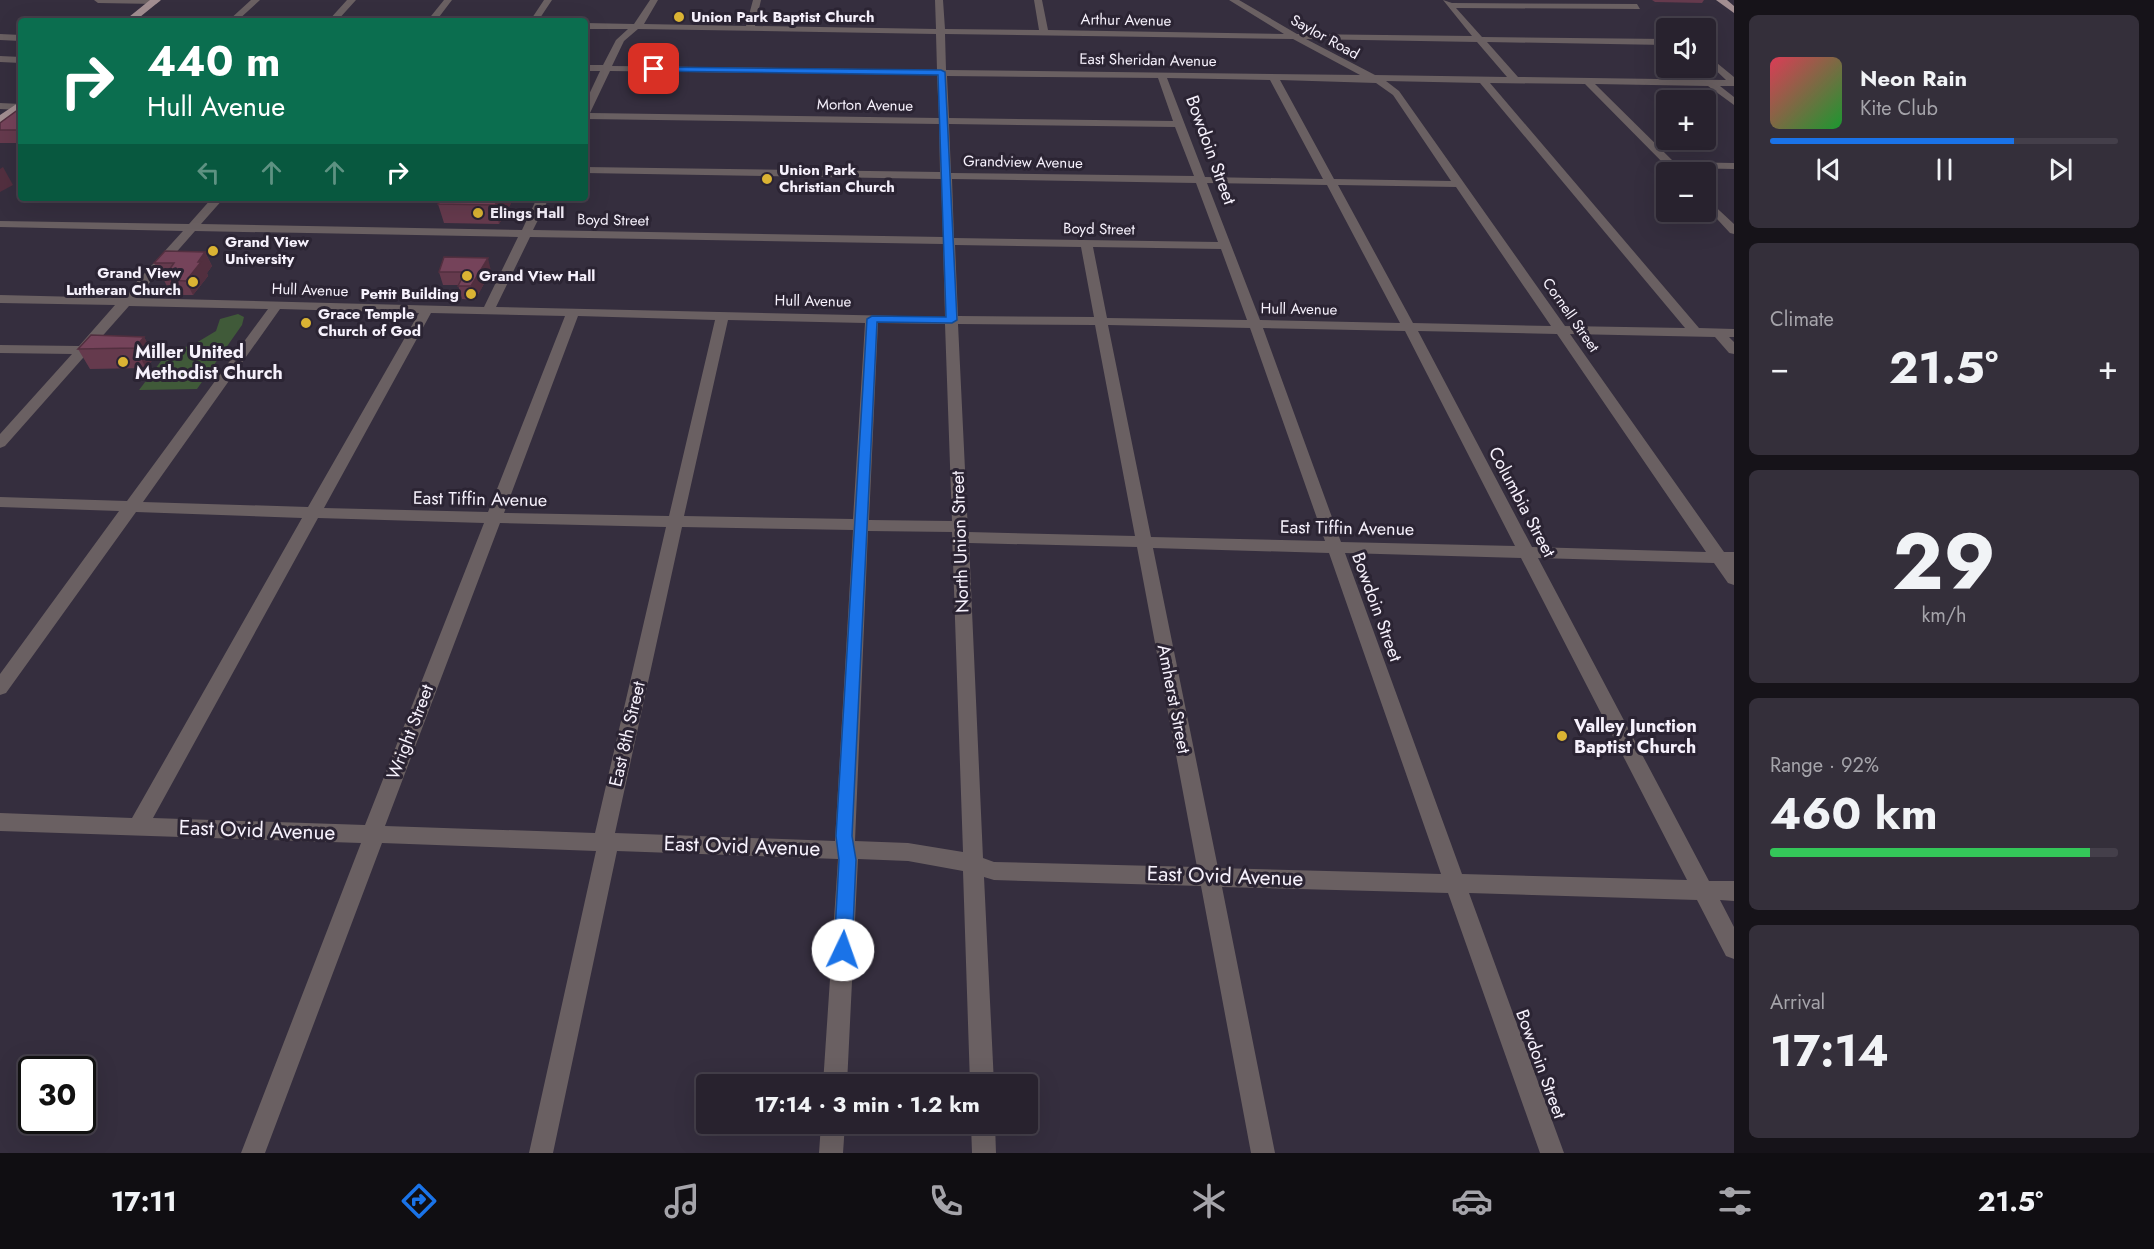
<!DOCTYPE html>
<meta charset="utf-8">
<style>
body{margin:0;font-family:Jost,sans-serif;background:#342f3a;color:#f1f3f6;height:100vh;display:flex;flex-direction:column;font-size:22px;white-space:nowrap}
*{box-sizing:border-box;margin:0}
p{font-size:20px;color:#a5a4aa}
.icon{flex:none;width:33px;height:33px;fill:none;stroke:currentColor;stroke-width:2;stroke-linecap:round;stroke-linejoin:round}
.map{position:relative;flex:1;overflow:hidden}
.sheet{display:flex;flex-direction:column;gap:15px;padding:15px;background:#161319;width:420px}
.sheet>*{flex:none}
.top-card{position:absolute;left:18px;top:18px;width:570px;height:183px;border-radius:6px;box-shadow:0 6px 24px #0002,0 0 0 2px #443f4a;background:#0b6e4f;color:#fff;overflow:hidden}
.controls{position:absolute;left:1656px;top:18px;display:grid;gap:12px}
.controls a{display:grid;place-items:center;width:60px;height:60px;border-radius:6px;background:#28222e;box-shadow:0 6px 24px #0002,0 0 0 2px #443f4a;font-size:30px}
.speed{position:absolute;left:18px;top:1056px;display:flex;gap:12px;font-size:30px;font-weight:700;text-align:center}
.speed>*{display:grid;place-content:center;width:78px;height:78px;border-radius:50%;background:#28222e;box-shadow:0 6px 24px #0002,0 0 0 2px #443f4a;line-height:1}
.speed .limit{border:3px solid #111;border-radius:9px;background:#fff;color:#111}
.pin{position:absolute;display:grid;place-items:center;width:51px;height:51px;color:#fff;margin:-26px;border-radius:12px;box-shadow:0 3px 9px #0006}
.me{position:absolute;width:66px;margin:-33px;rotate:3deg;stroke-linejoin:round;filter:drop-shadow(0 0 4px #0008)}
.turn{display:flex;align-items:center;gap:21px;height:126px;padding:0 30px;font-size:27px}
.turn .icon{width:78px;height:78px;stroke-width:2.5}
.turn b{display:block;font-size:42px;line-height:51px}
.lanes{display:flex;align-items:center;height:57px;padding:0 30px;background:#0003;justify-content:center;gap:30px;direction:ltr}
.lanes .off{opacity:.35}
.big{font-size:45px;font-weight:700;line-height:1.1}
.sheet .widget{flex:1;display:flex;flex-direction:column;justify-content:center;gap:9px;min-width:0;padding:0 21px;border-radius:9px;background:#342f3a}
.sheet .dial{align-items:center;gap:0}
.dial b{font-size:78px;line-height:1}
.song{display:flex;align-items:center;gap:18px}
.cover{width:72px;height:72px;border-radius:9px;background:linear-gradient(135deg,hsl(350 70% 55%),hsl(130 70% 35%))}
.played{height:6px;border-radius:3px;background:linear-gradient(90deg,#1a73e8 70%,#443f4a 70%)}
.keys{display:flex;justify-content:space-around;direction:ltr}
.heat{display:flex;justify-content:space-between;align-items:center;font-size:33px;direction:ltr}
.charge{height:9px;border-radius:4px;background:linear-gradient(90deg,#34c759 92%,#443f4a 0)}
.trip{position:absolute;left:696px;top:1074px;width:342px;height:60px;border-radius:6px;background:#28222e;box-shadow:0 6px 24px #0002,0 0 0 2px #443f4a;font-weight:700;line-height:60px;text-align:center}
.menu{display:flex;height:96px;justify-content:space-around;align-items:center;background:#100e12;color:#a5a4aa}
.menu .icon{width:42px;height:42px}
.menu .selected{color:#1a73e8}
.menu b{font-size:27px;color:#f1f3f6}
main{display:flex;flex:1;min-height:0}
.map>svg:first-child{display:block}
.green{fill:#405a39}
.lines{fill:none;stroke-linecap:round;stroke-linejoin:round}
.minor{fill:#6a6062;fill-rule:evenodd}
.major{fill:#a28e91;fill-rule:evenodd}
.wall{fill:#653a4d}
.shaded-wall{fill:#522f3f}
.building{fill:#75435a;stroke:#522f3f;stroke-width:1.5}
.route{fill:#1a73e8;stroke:#114b97;stroke-width:1.5}
.poi-dot{fill:#dab333;stroke:#2b2433;stroke-width:2}
.labels{text-anchor:middle;stroke-width:6;stroke-linejoin:round;paint-order:stroke}
.far-poi-label{font-size:15px;font-weight:bold;fill:#f6f1fc;stroke:#2b2433;text-anchor:start}
.far-street-label{font-size:15px;fill:#f6f1fc;stroke:#2b2433}
.street-label{font-size:18px;fill:#f6f1fc;stroke:#2b2433}
.poi-label{font-size:18px;font-weight:bold;fill:#f6f1fc;stroke:#2b2433;text-anchor:start}
.near-street-label{font-size:21px;fill:#f6f1fc;stroke:#2b2433}
</style>
<main>
<div class="map">
<svg width="1734" height="1153" viewBox="0 0 1734 1153">
<rect width="100%" height="100%" fill="#352e3e"/>
<path class="green" d="M238,314l6,3 -2,8 -45,64 -58,1 32,-42h14l6,-6 5,1 20,-12 4,-12z"/>
<g class="lines">
<path class="minor" d="M94,0h65l1,1 -4,3 -58,-1z
M251,0h9l-23,21h-9z
M347,0h9l-19,21h-9z
M444,0h8l-16,21h-9z
M544,0h8l-14,21h-8z
M650,0h8l-14,24 102,2 7,-26h8l-6,26 181,3 -1,-29h8l2,29 94,1 -5,-30h8l6,30 236,4 -55,-34h10l58,34 175,2 -29,-36 9,3 185,1 3,5 -184,-1 26,29 184,2v6l-179,-3 31,35 208,3 -20,-19v-7l28,23v9h-14l14,11v8l-26,-19 -113,-2 79,78 60,1v6l-54,-1 3,4h-11l-87,-88 -95,-1 209,245 35,1v8h-5l5,5v12l-5,-1 -14,-16 -145,-3 154,218h10v33l-6,-2 -14,-20 -176,-5 171,323h25v20l-14,-1 14,27v32l-8,-3 -29,-56 -228,-7 95,260h-24l-92,-260 -226,-6 53,266h-24l-50,-267 -207,-6 -10,-3 10,207h-24l-7,-213 -55,-10 -50,-2 -11,225h-24l15,-225 -221,-8 -64,302h-24l67,-302 -214,-8 -117,310h-24l120,-310 -361,-12v-18l132,5 170,-300 -166,-6 -130,181 -6,2v-21l119,-163 -119,-4v-10l127,4 141,-192 -139,-3 -124,140 -5,2v-14l72,-80 -72,-1v-8l79,1 36,-41 -115,-2v-8l122,3 61,-67 -183,-4v-6l189,3 23,-26h12l-23,26 321,6 15,-32h12l-16,32 410,7 -2,-58 -356,-6v-6l355,5 -1,-48 -354,-5v-16l15,-32h-15v-6h18l13,-25 12,-11h-43v-6l49,1zM638,29l298,5 1,36 -325,-4 12,-25zM945,34l348,5 67,36 -414,-5zM1306,39l171,3 30,35 -132,-2zM610,71l327,4 2,43 -349,-5zM947,76l211,2 15,43 -224,-3zM1167,78l103,2 53,99 -118,-2zM1280,80l96,3 17,12 58,86 -117,-2zM1386,81l94,2 205,245 -120,-2 -166,-235zM949,124l226,3 19,49 -243,-3zM952,179l244,4 22,59 -264,-4zM1207,183l120,2 73,138 -140,-3zM1338,185l118,2 95,139 -138,-3zM195,231l323,6 -34,70 -348,-9zM530,237l413,7 2,73 -449,-10zM955,245l126,2 13,70 -136,-1zM1093,247l128,2 26,71 -140,-2zM280,309l139,4 -111,194 -165,-5zM431,313l134,3 -77,196 -164,-4zM578,316l137,4 -46,196 -165,-3zM728,320l137,3 -12,196 -169,-3zM878,323l67,1 7,197 -83,-1zM958,324l137,1 40,211 -167,-4zM1108,325l142,3 75,213 -174,-4zM1263,328l142,3 110,215 -174,-4zM1418,331l139,3 149,218 -174,-5zM318,518l166,5 -119,302 -212,-7zM500,523l166,4 -71,306 -210,-7zM682,527l171,3 -18,311 -220,-8zM868,531l84,1 11,320 -55,-9 -53,-2zM969,543l168,4 60,320 -203,-5 -11,-4zM1153,548l176,5 112,321 -223,-6zM1345,553l176,5 166,322 -225,-6z
M130,17l58,1 4,3h-66z
M0,34l21,1v6l-21,-1z
M0,56l21,1v6l-21,-1z
M0,103l21,1v6l-21,-1z
M1706,198l28,26v10l-4,-1 -24,-26z
M821,1124h24l-2,29h-24z
M971,1124h24l1,29h-24z"/>
<path class="major" d="M150,0h11l-26,21h-11z
M1716,0h11l7,6v7z
M21,101v8l-21,14v-8z"/>
</g>
<path class="wall" d="M1652,0h52l-2,3 -47,-1z
M21,109v34h-21v-20z
M427,198h87l-15,26 -55,-1 -6,-19 3,-5h-14z
M205,252l7,14 -5,7 1,3 -15,19h-22l-7,-15 2,-2 -1,-1h-3l-8,-14z
M491,271l-16,29 -13,-1 -4,-14h-15l-4,-13z
M144,337l11,20 -9,11 -56,1 -12,-20z"/>
<path class="shaded-wall" d="M3,167l10,18 -13,7v-23z
M499,198h15l-15,26 -4,-19z
M205,252l7,14 -5,7 1,3 -15,19 -7,-14z
M488,258l3,13 -16,29 -4,-14z
M144,337l11,20 -9,11 -11,-20z"/>
<path class="building" d="M19,109h2v21h-21v-7z
M442,198h57l-4,7 -57,-1z
M165,251l40,1 -7,10h3l-15,19 -22,-1 3,-3 -2,-1 9,-13h-20z
M444,257l44,1 -17,28h-13l7,-14h-26z
M91,335l53,2 -9,11 -57,1z"/>
<path class="route" d="M654,67l287,3 4,2 12,248 -5,3 -75,-1 -25,514 4,24 -4,90 -3,6 -6,2 -7,-2 -2,-6 5,-90 -3,-24 31,-517 5,-3 74,1 -8,-242 -286,-4z"/>
<g class="poi-dot">
<circle cx="679" cy="17" r="6"/>
<circle cx="767" cy="179" r="6"/>
<circle cx="478" cy="213" r="6"/>
<circle cx="213" cy="251" r="6"/>
<circle cx="467" cy="276" r="6"/>
<circle cx="193" cy="282" r="6"/>
<circle cx="471" cy="294" r="6"/>
<circle cx="306" cy="323" r="6"/>
<circle cx="123" cy="362" r="6"/>
<circle cx="1562" cy="736" r="6"/>
</g>
<g class="labels">
<g class="far-poi-label">
<text x="691" y="22">Union Park Baptist Church</text>
<text x="779" y="175">Union Park<tspan x="779" dy="17">Christian Church</tspan></text>
<text x="490" y="218">Elings Hall</text>
<text x="225" y="247">Grand View<tspan x="225" dy="17">University</tspan></text>
<text x="181" y="278" text-anchor="end">Grand View<tspan x="181" dy="17">Lutheran Church</tspan></text>
<text x="479" y="281">Grand View Hall</text>
<text x="459" y="299" text-anchor="end">Pettit Building</text>
<text x="318" y="319">Grace Temple<tspan x="318" dy="17">Church of God</tspan></text>
</g>
<g class="far-street-label">
<text transform="translate(1126 20) rotate(1)" y="5">Arthur Avenue</text>
<text transform="translate(1325 37) rotate(29)" y="5">Saylor Road</text>
<text transform="translate(1148 60) rotate(1)" y="5">East Sheridan Avenue</text>
<text transform="translate(865 105) rotate(1)" y="5">Morton Avenue</text>
<text transform="translate(1023 162) rotate(1)" y="5">Grandview Avenue</text>
<text transform="translate(613 220) rotate(1)" y="5">Boyd Street</text>
<text transform="translate(1099 229) rotate(1)" y="5">Boyd Street</text>
<text transform="translate(310 290) rotate(2)" y="5">Hull Avenue</text>
<text transform="translate(813 301) rotate(1)" y="5">Hull Avenue</text>
<text transform="translate(1299 309) rotate(1)" y="5">Hull Avenue</text>
<text transform="translate(1571 315) rotate(55)" y="5">Cornell Street</text>
</g>
<g class="street-label">
<text transform="translate(1211 150) rotate(70)" y="6">Bowdoin Street</text>
<text transform="translate(480 499) rotate(1)" y="6">East Tiffin Avenue</text>
<text transform="translate(1522 502) rotate(62)" y="6">Columbia Street</text>
<text transform="translate(1347 528) rotate(1)" y="6">East Tiffin Avenue</text>
<text transform="translate(960 542) rotate(-92)" y="6">North Union Street</text>
<text transform="translate(1377 607) rotate(70)" y="6">Bowdoin Street</text>
<text transform="translate(1174 699) rotate(79)" y="6">Amherst Street</text>
<text transform="translate(410 732) rotate(-69)" y="6">Wright Street</text>
<text transform="translate(627 734) rotate(-77)" y="6">East 8th Street</text>
<text transform="translate(1541 1064) rotate(70)" y="6">Bowdoin Street</text>
</g>
<g class="poi-label">
<text x="135" y="358">Miller United<tspan x="135" dy="21">Methodist Church</tspan></text>
<text x="1574" y="732">Valley Junction<tspan x="1574" dy="21">Baptist Church</tspan></text>
</g>
<g class="near-street-label">
<text transform="translate(257 830) rotate(2)" y="7">East Ovid Avenue</text>
<text transform="translate(742 846) rotate(2)" y="7">East Ovid Avenue</text>
<text transform="translate(1225 876) rotate(2)" y="7">East Ovid Avenue</text>
</g>
</g>
</svg>
<div class="controls">
<a><svg class="icon" aria-label="sound" viewBox="0 0 24 24"><path d="M4 9h4l5-4v14l-5-4H4zM17 9q2 3 0 6"/></svg></a>
<a>+</a>
<a>−</a>
</div>
<div class="speed"><div class="limit">30</div></div>
<div class="pin" style="left:654px;top:69px;background:#d93025"><svg class="icon" aria-label="arrive" viewBox="0 0 24 24"><path d="M6 21V4h12l-3 4 3 4H6"/></svg></div>
<svg class="me" style="left:843px;top:950px" viewBox="-20 -20 40 40"><circle r="19" fill="#fff"/><path d="M0-13L10 11 0 6-10 11z" fill="#1a73e8"/></svg>
<div class="trip">17:14 · 3 min · 1.2 km</div>
<div class="top-card">
<div class="turn"><svg class="icon" aria-label="right" viewBox="0 0 24 24"><path d="M7 20v-9h11M14 6l5 5-5 5"/></svg><div><b>440 m</b>Hull Avenue</div></div>
<div class="lanes"><svg class="icon off" aria-label="left" viewBox="0 0 24 24"><path d="M17 20v-9H6M10 6l-5 5 5 5"/></svg><svg class="icon off" aria-label="ahead" viewBox="0 0 24 24"><path d="M12 20V5M6 11l6-6 6 6"/></svg><svg class="icon off" aria-label="ahead" viewBox="0 0 24 24"><path d="M12 20V5M6 11l6-6 6 6"/></svg><svg class="icon" aria-label="right" viewBox="0 0 24 24"><path d="M7 20v-9h11M14 6l5 5-5 5"/></svg></div>
</div>
</div>
<section class="sheet">
<div class="widget">
<div class="song"><i class="cover"></i><div><b>Neon Rain</b><p>Kite Club</p></div></div>
<div class="played"></div>
<div class="keys"><svg class="icon" aria-label="previous" viewBox="0 0 24 24"><path d="M18 5L8 12l10 7zM5 5v14"/></svg><svg class="icon" aria-label="pause" viewBox="0 0 24 24"><path d="M8 5v14M16 5v14"/></svg><svg class="icon" aria-label="next" viewBox="0 0 24 24"><path d="M6 5l10 7-10 7zM19 5v14"/></svg></div>
</div>
<div class="widget"><p>Climate</p>
<div class="heat"><a>−</a><b class="big">21.5°</b><a>+</a></div>
</div>
<div class="widget dial"><b>29</b><p>km/h</p></div>
<div class="widget"><p>Range · 92%</p><b class="big">460 km</b><div class="charge"></div></div>
<div class="widget"><p>Arrival</p><b class="big">17:14</b></div>
</section>
</main>
<nav class="menu">
<b>17:11</b>
<svg class="icon selected" aria-label="directions" viewBox="0 0 24 24"><path d="M12 3l9 9-9 9-9-9zM9 14v-3h6M13 9l2 2-2 2"/></svg>
<svg class="icon" aria-label="music" viewBox="0 0 24 24"><path d="M9 18V5l10-2v13"/><circle cx="6" cy="18" r="3"/><circle cx="16" cy="16" r="3"/></svg>
<svg class="icon" aria-label="phone" viewBox="0 0 24 24"><path d="M5 4h4l2 5-3 2q2 4 5 5l2-3 5 2v4C11 20 4 13 5 4z"/></svg>
<svg class="icon" aria-label="climate" viewBox="0 0 24 24"><path d="M12 3v18M4 7l16 10M4 17L20 7"/></svg>
<svg class="icon" aria-label="car" viewBox="0 0 24 24"><path d="M5 17H2v-5l4-1 3-4h7l3 4 3 1v5h-3M9 17h6M6 11h13"/><circle cx="7" cy="17" r="2"/><circle cx="17" cy="17" r="2"/></svg>
<svg class="icon" aria-label="filters" viewBox="0 0 24 24"><path d="M4 7h16M4 17h16"/><circle cx="9" cy="7" r="2"/><circle cx="15" cy="17" r="2"/></svg>
<b>21.5°</b>
</nav>
